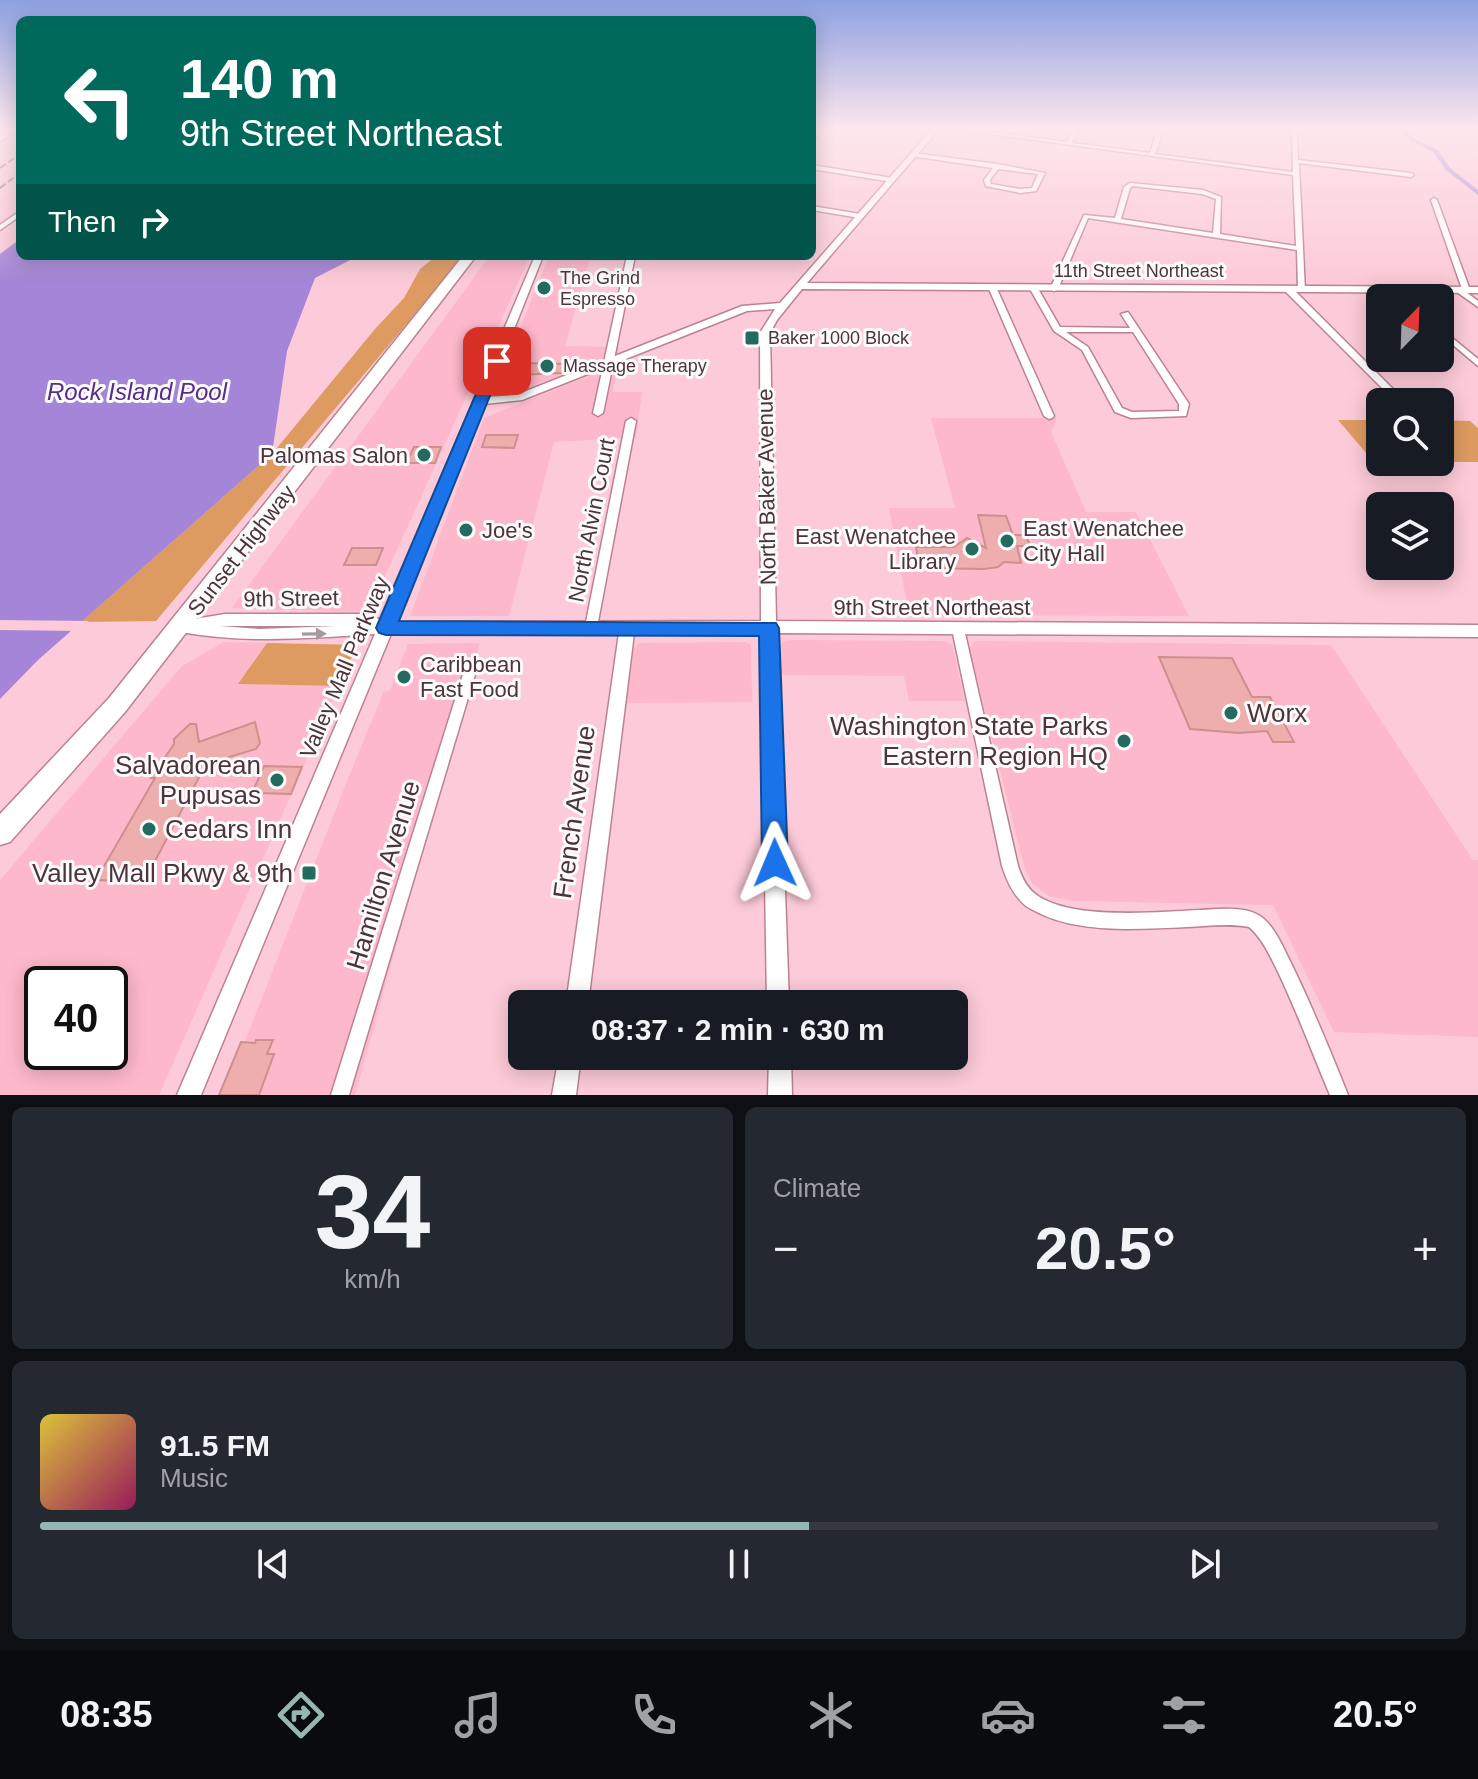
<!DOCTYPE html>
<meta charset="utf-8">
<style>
body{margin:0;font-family:Arial,sans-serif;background:#242831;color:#f1f3f6;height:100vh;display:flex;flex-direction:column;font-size:30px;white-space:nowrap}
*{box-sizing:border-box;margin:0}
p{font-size:26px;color:#9ea1a6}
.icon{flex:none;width:44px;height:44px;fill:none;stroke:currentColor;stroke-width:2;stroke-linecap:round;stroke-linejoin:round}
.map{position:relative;height:1095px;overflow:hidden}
.sheet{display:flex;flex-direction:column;gap:12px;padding:12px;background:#0d0f14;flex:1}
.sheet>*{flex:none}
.guide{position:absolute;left:16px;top:16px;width:800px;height:244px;border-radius:12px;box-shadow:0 4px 20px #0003;background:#00695c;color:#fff;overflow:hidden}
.needle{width:52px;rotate:23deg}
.buttons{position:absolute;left:1366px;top:284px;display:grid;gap:16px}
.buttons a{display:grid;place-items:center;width:88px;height:88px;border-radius:12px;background:#171b24;box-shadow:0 4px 20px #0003;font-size:40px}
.speed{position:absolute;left:24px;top:966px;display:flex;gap:16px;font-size:40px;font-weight:700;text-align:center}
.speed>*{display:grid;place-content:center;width:104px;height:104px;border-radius:50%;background:#171b24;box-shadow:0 4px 20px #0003;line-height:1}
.speed .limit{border:4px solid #111;border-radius:12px;background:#fff;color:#111}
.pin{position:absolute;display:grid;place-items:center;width:68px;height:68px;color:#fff;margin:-34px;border-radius:16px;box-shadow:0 4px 12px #0006}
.me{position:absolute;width:88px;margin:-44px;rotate:359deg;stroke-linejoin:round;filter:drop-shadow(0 0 6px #0008)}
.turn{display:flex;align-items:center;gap:28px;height:168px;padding:0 32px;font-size:36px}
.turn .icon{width:104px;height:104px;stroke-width:2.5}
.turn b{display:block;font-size:56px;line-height:68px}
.then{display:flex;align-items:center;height:76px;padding:0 32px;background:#0003;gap:16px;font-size:30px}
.big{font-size:60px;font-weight:600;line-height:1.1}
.sheet .tile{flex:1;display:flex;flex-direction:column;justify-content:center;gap:12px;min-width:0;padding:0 28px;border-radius:12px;background:#242831}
.sheet .dial{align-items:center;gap:0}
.dial b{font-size:104px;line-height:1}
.song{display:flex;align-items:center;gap:24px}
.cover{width:96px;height:96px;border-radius:12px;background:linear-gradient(135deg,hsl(50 70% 55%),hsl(330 70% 35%))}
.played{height:8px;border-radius:4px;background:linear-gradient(90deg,#95b6b2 55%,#363941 55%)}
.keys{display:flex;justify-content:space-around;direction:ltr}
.heat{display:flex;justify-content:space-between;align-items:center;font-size:44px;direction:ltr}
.sheet .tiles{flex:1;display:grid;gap:12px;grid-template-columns:1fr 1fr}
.tile:last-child{grid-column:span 2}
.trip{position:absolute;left:508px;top:990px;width:460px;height:80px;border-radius:12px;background:#171b24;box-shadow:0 4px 20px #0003;font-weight:600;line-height:80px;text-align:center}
.tabs{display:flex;height:128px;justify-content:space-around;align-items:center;background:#090b0e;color:#9ea1a6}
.tabs .icon{width:56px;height:56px}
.tabs .on{color:#95b6b2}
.tabs b{font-size:36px;color:#f1f3f6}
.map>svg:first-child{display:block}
.built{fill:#feb8cc;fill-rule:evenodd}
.green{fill:#de9b61}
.water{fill:#a485d7}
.pier{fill:#fccad8}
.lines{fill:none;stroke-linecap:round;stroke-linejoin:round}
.canal{fill:#a485d7;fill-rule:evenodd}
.building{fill:#edaead;stroke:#cc908e;stroke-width:2}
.street-casing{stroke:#bb8292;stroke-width:3}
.secondary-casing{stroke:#bb8292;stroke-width:3}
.highway-casing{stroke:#bb8292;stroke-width:3}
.street{fill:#fff;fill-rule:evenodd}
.secondary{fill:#fff;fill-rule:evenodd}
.highway{fill:#fff;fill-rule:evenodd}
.rail{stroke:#86656e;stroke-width:2;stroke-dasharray:7 3;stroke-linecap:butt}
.oneway{fill:#a69a9d}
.route{fill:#1a73e8;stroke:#114b97;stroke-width:2}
.poi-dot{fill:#246b5f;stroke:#fbfbfb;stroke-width:3}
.labels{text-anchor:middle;stroke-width:6;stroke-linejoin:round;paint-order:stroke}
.far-street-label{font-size:18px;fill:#4d343b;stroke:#fbfbfb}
.far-poi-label{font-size:18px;fill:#4d343b;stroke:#fbfbfb;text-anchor:start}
.poi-label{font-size:22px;fill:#4d343b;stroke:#fbfbfb;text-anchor:start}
.street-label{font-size:22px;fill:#4d343b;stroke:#fbfbfb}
.water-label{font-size:24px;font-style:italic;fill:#572c8b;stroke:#fbfbfb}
.near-poi-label{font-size:26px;fill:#4d343b;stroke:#fbfbfb;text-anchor:end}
.near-street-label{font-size:26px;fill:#4d343b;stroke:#fbfbfb}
</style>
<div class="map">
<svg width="1478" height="1095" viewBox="0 0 1478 1095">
<rect width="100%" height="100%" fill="#fccad8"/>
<path class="built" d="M530,256l-161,356 -137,-4 257,-351z
M549,256h72l-1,5h-31l-24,85 54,1 -1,7 -116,43 -8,-3z
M618,364l-5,28h29l-6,45 -82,5 -45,174h-99l74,-198z
M931,418h126l-6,14 35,80h50l53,104 -280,-1 -20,-107h66z
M792,640l152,1 8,3 13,57h-56l-5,-25 -125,-1 1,-27 3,-6z
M975,641l356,4 142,215h5v177l-144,-5 -61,-127 -199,-4 -25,-5 -17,-13 -7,-14 -56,-220z
M224,642l133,3 -198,450h-159v-215l182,-214zM42,984h68v68h-68z
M745,642l6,3 1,57 -126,1 8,-55 5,-5z
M480,643l-125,452h-131l123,-314 37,-90 6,-1 18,-46z"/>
<path class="green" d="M436,256h28l-308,365 -75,1 191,-168 103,-125 29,-31 16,-29z
M1338,420h42v42l-7,-1z
M1440,420l30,1 8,7v34h-38z
M267,643l90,2 -18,41 -101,-2z"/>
<path class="water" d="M20,239v17h338l-43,22 -28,73 -15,103 -234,206 -38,39v-445z"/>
<path class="pier" d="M0,620l89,1 -11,10 -78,-1z"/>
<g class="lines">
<path class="canal" d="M1396,128h7l12,11 23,11 12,18 28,22v5l-32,-25 -13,-18 -22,-11z"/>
</g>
<path class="building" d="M519,363l50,1 -6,9 -49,2z
M486,435h32l-4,13 -32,-1z
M414,447h27l-6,16h-29z
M978,515l28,1 7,19h13l4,11h-13l4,17 -17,-1 -6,5 -14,2 -64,-1 -4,-21h38l13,-9 19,10z
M352,548h31l-7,17h-32z
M1159,657l73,1 20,39h18l24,45h-21l-6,-11 -28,2 -49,-4z
M255,722l5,21 -4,6 -50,15 -62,118 -48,-2 59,-102h-4l23,-34v-5l16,-15h6l3,18z
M264,766l38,1 -11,27 -39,-1z
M256,1040h17l-6,14h7l-15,41h-40l22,-53 14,1z"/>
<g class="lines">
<g class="street-casing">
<path id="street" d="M821,128h6l-15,13v-5z
M945,128h16l106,14 7,-14h6l-8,15 78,10 8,-25h6l-9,26 138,18 -1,-40 -27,-4h32l1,32 113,13 3,2 -3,2 -112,-14 6,128 -7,-2 -1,-39 -209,-32 -30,71 -4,2 -4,-2 34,-74 31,3 9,-31 6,-4 73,7 18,7 -1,37 76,12 -3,-71zM1133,186l69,8 14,5 -3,34 -92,-14 9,-31z
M913,153l84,11 48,9 -9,18 -16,2 -34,-7 -2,-6 9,-12 -82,-12zM998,169l40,5 -6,14 -12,1 -29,-5 -1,-4z
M812,165l80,13 3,2 -3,2 -80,-13z
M1434,198l3,2 33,90 -4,2 12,9v6l-24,-17 4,-2 4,1 -31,-89z
M812,206l48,8 3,2 -3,2 -48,-8z
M20,211v5l-20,14v-5z
M627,256h8l-32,157 -5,3 -5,-3z
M990,287l7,2 57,127 -2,2 -3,1 -5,-3 -55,-127z
M1031,287h6l23,40 70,1 -9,-14 7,-2 61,92 -3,12 -55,2 -16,-6 -33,-62 -28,-19 -24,-42zM1066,332h67l46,72v7l-47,1 -10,-4 -34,-61z
M1285,287h6l115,115h-10l-111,-111z
M1390,287h6l11,11h-8l-9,-7z
M1440,328l38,31v7l-38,-32z
M631,418l5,3 -39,206 -2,3h-8l-2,-3 41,-206z
M958,625l4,1 2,3 54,237c4,12 9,23 20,30 36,24 118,16 162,14 19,-1 49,-5 64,9 12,11 19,28 26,42 21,43 40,89 58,134h-18c-17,-40 -32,-81 -51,-121 -8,-16 -16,-35 -30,-47 -20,-4 -42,-1 -62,0 -46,2 -106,7 -148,-14 -8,-4 -15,-7 -20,-14 -8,-9 -13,-21 -17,-33l-50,-237 2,-3z
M471,663l4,2 2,3 -128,427h-18l134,-427 2,-3z"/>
</g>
<g class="secondary-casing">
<path id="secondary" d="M11,128h8l-19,13v-5z
M933,128h7l-133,155 671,4v6l-676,-4 -25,31 -7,13 6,288 702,4v12l-702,-4 13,371h-22l-6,-371h-127l-46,371h-22l53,-371 -228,1 -190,461h-24l198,-461c-65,4 -129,10 -194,-2l-5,-2 -3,-4 3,-4 49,-8h141l15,6 154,-364h8l-56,141 29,-2 226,-89 38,-3zM775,309l-15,24 1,288 -365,1 88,-218 38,-4 225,-89zM220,626h116l-77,3z
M559,1056h22l-5,39h-24z
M769,1056h22l1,39h-24z"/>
</g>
<g class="highway-casing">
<path id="highway" d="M463,256h13l-351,456 -115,130 -10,3v-31l109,-116z"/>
</g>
<use href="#street" class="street"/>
<use href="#secondary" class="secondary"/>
<use href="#highway" class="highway"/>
<path class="rail" d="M0,168l20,-14
M0,188l20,-15"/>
</g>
<defs><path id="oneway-solid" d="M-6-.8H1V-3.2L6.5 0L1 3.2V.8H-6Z" transform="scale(2)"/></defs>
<use class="oneway" href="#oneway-solid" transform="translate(314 634) rotate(-1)"/>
<linearGradient id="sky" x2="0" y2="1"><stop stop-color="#8da1e1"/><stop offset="0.46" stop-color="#fee7ed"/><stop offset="1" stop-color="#fee7ed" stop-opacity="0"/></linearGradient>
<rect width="1478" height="281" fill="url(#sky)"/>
<path class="route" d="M497,357l7,4 -105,260 377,2 3,5 9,235 -4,9 -9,3 -9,-3 -4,-9 -3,-227 -373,-1 -7,-2 -3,-5 114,-267z"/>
<g class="poi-dot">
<circle cx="544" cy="288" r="8"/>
<rect x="744" y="330" width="16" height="16" rx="4"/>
<circle cx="547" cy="366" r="8"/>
<circle cx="424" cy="455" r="8"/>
<circle cx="466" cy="530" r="8"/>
<circle cx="1007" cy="541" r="8"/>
<circle cx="972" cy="549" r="8"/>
<circle cx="404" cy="677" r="8"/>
<circle cx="1231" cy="713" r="8"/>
<circle cx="1124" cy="741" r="8"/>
<circle cx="277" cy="780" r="8"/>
<circle cx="149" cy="829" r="8"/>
<rect x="301" y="865" width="16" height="16" rx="4"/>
</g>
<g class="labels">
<g class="far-street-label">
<text x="1139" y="277">11th Street Northeast</text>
</g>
<g class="far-poi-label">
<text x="560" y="284">The Grind<tspan x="560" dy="21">Espresso</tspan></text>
<text x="768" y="344">Baker 1000 Block</text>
<text x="563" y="372">Massage Therapy</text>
</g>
<g class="poi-label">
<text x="408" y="463" text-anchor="end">Palomas Salon</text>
<text x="1023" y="536">East Wenatchee<tspan x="1023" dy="25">City Hall</tspan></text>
<text x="482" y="538">Joe's</text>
<text x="956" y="544" text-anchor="end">East Wenatchee<tspan x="956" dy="25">Library</tspan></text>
<text x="420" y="672">Caribbean<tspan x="420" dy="25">Fast Food</tspan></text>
</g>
<g class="street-label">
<text transform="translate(766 487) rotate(-91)" y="8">North Baker Avenue</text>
<text transform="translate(591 520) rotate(-79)" y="8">North Alvin Court</text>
<text transform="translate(241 550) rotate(-52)" y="8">Sunset Highway</text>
<text transform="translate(291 598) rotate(-1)" y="8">9th Street</text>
<text x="932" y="615">9th Street Northeast</text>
<text transform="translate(344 667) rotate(-67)" y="8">Valley Mall Parkway</text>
</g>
<g class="water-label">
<text x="137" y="400">Rock Island Pool</text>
</g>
<g class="near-poi-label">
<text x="1247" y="722" text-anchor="start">Worx</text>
<text x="1108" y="735">Washington State Parks<tspan x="1108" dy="30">Eastern Region HQ</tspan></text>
<text x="261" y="774">Salvadorean<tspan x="261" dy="30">Pupusas</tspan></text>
<text x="165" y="838" text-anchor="start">Cedars Inn</text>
<text x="293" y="882">Valley Mall Pkwy &amp; 9th</text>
</g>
<g class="near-street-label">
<text transform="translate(574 812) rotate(-82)" y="9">French Avenue</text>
<text transform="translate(383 875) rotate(-73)" y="9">Hamilton Avenue</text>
</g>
</g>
</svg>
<div class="buttons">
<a><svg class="needle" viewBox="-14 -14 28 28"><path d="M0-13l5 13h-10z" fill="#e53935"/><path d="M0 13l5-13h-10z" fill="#9ea1a6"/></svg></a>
<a><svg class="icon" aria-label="search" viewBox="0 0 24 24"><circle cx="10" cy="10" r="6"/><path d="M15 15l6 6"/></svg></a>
<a><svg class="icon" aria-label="layers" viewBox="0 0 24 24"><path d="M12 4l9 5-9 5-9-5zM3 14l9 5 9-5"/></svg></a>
</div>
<div class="speed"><div class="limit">40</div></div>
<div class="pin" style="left:497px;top:361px;background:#d93025"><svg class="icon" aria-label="arrive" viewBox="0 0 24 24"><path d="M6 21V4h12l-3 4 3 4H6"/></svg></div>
<svg class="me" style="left:775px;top:863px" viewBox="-20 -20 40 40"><path d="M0-17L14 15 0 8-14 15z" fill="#1a73e8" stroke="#fff" stroke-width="4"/></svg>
<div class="trip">08:37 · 2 min · 630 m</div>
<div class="guide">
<div class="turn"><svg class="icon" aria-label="left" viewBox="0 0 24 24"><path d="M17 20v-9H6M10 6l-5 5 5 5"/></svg><div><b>140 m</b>9th Street Northeast</div></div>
<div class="then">Then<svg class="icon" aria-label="right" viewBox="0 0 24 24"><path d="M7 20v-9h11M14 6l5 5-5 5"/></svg></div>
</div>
</div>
<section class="sheet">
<div class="tiles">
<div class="tile dial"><b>34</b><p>km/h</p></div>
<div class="tile"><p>Climate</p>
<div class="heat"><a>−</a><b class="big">20.5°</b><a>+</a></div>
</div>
<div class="tile">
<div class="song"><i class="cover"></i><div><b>91.5 FM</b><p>Music</p></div></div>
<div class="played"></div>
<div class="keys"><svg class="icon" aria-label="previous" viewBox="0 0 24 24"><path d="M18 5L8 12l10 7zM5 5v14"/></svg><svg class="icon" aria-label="pause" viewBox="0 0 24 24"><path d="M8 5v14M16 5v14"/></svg><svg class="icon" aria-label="next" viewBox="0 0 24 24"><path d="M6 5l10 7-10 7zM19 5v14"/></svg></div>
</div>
</div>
</section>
<nav class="tabs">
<b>08:35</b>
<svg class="icon on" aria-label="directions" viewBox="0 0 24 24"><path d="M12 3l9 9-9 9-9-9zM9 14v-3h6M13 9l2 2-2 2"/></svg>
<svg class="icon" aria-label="music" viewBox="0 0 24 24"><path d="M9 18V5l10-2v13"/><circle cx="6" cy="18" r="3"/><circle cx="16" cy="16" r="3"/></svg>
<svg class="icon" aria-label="phone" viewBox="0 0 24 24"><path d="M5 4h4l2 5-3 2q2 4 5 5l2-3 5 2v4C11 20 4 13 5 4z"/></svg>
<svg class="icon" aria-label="climate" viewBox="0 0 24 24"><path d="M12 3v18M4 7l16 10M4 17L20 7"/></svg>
<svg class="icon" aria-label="car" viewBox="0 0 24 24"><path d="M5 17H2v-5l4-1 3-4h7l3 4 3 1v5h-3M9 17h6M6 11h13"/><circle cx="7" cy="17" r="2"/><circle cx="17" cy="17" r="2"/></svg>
<svg class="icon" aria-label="filters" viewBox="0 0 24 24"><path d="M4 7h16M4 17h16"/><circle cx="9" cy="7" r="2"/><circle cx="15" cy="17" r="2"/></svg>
<b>20.5°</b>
</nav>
